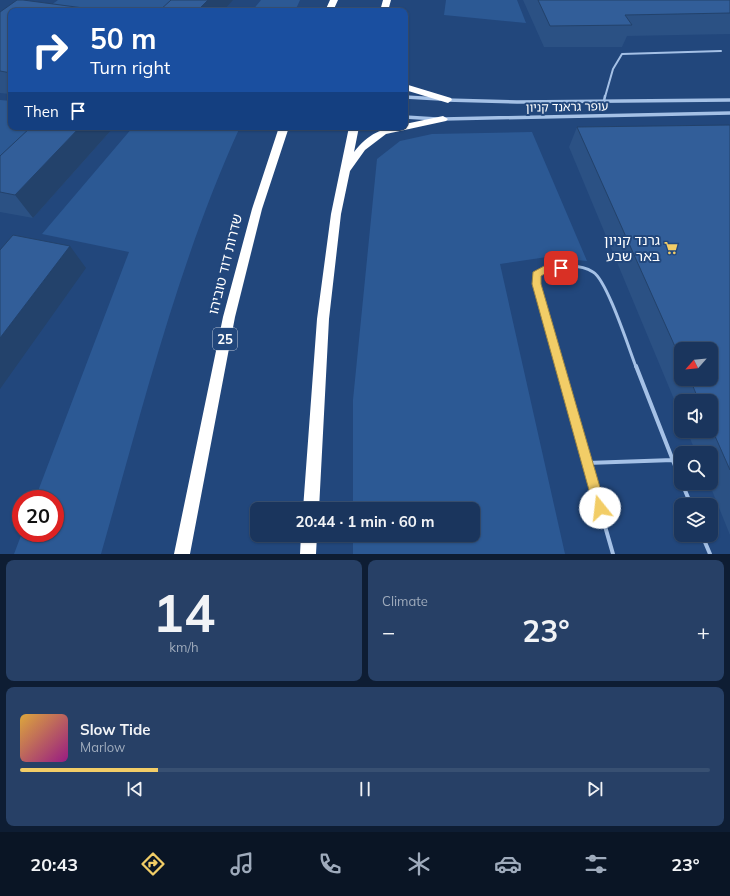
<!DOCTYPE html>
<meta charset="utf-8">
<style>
body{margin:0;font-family:Mulish,"Noto Sans Hebrew",sans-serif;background:#274066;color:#f1f3f6;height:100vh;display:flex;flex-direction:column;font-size:15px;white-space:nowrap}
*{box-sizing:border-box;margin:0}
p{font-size:13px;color:#9fabbc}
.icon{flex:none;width:22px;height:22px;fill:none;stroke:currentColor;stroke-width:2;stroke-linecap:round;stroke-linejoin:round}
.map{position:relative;height:554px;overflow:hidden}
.drawer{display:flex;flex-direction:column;gap:6px;padding:6px;background:#0e1d33;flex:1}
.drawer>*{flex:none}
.top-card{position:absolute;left:8px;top:8px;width:400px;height:122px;border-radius:8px;box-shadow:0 1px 3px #0004,0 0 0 1px #385072;background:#1a4fa0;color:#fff;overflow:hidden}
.needle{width:26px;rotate:243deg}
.buttons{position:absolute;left:674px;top:342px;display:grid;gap:8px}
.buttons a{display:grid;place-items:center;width:44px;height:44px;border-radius:8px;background:#1a355d;box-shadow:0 1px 3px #0004,0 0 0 1px #385072;font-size:20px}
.speed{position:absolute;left:12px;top:490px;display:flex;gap:8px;font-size:20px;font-weight:700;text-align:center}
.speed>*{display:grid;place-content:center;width:52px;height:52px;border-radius:50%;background:#1a355d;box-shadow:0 1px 3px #0004,0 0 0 1px #385072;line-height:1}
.speed .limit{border:6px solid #d22;background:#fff;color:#111}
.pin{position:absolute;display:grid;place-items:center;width:34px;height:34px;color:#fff;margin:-17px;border-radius:8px;box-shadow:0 2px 6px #0006}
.me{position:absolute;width:44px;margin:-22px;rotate:344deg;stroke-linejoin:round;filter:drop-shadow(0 0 3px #0008)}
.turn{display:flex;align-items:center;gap:14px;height:84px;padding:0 16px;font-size:18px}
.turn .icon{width:52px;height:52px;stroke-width:2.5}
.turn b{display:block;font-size:28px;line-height:34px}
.then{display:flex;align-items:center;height:38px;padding:0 16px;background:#0003;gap:8px;font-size:15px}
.big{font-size:30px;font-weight:700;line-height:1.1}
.drawer .tile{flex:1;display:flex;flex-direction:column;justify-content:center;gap:6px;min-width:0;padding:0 14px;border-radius:8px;background:#274066}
.drawer .dial{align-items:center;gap:0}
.dial b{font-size:52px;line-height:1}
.song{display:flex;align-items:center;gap:12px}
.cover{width:48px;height:48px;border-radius:6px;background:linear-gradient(135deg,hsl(40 70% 55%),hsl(310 70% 35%))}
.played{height:4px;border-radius:2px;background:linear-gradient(90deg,#f2cd67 20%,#385072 20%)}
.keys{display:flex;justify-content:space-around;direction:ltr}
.heat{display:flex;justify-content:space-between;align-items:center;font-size:22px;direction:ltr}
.drawer .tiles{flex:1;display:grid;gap:6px;grid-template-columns:1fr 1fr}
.tile:last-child{grid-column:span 2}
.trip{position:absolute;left:250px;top:502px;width:230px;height:40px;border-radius:8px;background:#1a355d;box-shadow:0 1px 3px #0004,0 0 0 1px #385072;font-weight:700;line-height:40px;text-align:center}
.dock{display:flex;height:64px;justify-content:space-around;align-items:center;background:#0a1525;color:#9fabbc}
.dock .icon{width:28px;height:28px}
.dock .active{color:#f2cd67}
.dock b{font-size:18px;color:#f1f3f6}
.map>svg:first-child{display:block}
.green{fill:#2c5994}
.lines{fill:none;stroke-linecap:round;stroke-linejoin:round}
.lane-far3{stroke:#a5c1e6;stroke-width:2}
.lane-far2{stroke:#a5c1e6;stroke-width:2.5}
.lane-far1{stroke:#a5c1e6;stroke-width:3}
.lane{stroke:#a5c1e6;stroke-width:4}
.street{stroke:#a5c1e6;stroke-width:3.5}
.highway{fill:#fff;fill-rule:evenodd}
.wall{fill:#2b5184;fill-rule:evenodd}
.shaded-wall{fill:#23426b}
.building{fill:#325e99;stroke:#23426b}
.route{fill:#f2cd67;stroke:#9d8543}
.labels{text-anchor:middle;stroke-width:4;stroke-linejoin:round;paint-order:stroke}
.far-street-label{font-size:12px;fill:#fff;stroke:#22477c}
.shield{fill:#22477c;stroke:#bdc8d8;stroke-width:1}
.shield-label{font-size:13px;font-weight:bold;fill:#fff}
.poi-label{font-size:14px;fill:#fff;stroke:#22477c;text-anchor:end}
.street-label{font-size:14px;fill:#fff;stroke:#22477c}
</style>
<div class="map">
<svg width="730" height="554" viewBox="0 0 730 554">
<rect width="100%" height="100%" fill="#22477c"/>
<path class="green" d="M58,0h120l-12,11h-123z
M261,0h39l-5,11h-43z
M446,0h71l9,23 -82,-8z
M0,100l11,1v26h36l-47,46z
M133,127h107c-62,136 -98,283 -139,427h-87l8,-21h33v-34h-20l94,-247 -87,-18z
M532,132l55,129 -40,-4 -47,7 65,290h-212v-19h120v-26h-120v-109l24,-241 23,-18 32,-7z"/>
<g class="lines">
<path class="lane-far3" d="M605,97l8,-28 9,-15 99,-3"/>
<path class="lane-far2" d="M604,101l1,-5"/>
<path class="lane-far1" d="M560,367l-24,-83v-10c16,-7 41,-12 57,-2 14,8 36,77 43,95"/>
<path class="lane" d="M559,366l54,188
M636,366l45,115
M587,463l86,-3
M682,483l9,22
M702,535l8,19"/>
<path class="street" d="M405,97l35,2
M446,100l71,2 213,-2
M405,117l32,2
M443,119l287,-6"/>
<path class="highway" d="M330,0h8l-5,11h-8z
M383,0h8l-3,11h-8z
M405,84l46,14 1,2 -4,3 -43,-13z
M443,116l5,3 -2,2 -60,13 -21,16 -15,21 -9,43 -12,105 -10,190h-16l14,-190 14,-105 18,-87h10l-5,25c14,-18 28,-25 51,-25v-3z
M279,127h10l-27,82 -27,108 -45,237h-16l49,-237 29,-108z
M301,535h16l-1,19h-16z"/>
</g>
<path class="wall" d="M523,0h207v34l-103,2 -5,11h-78z
M11,11v83l-11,-1v-81z
M730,125v410l-21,-52h2v-30h-15l-9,-22h24v-30h-30v15l-112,-269 8,-20zM681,349l30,30h-30z
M31,127h83l-81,91 -33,-6v-56z"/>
<path class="shaded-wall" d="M208,0h25l-10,11h-26z
M80,127h34l-81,91 -18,-23z
M70,246l16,22 -86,121v-51z"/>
<path class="building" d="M17,0h6l83,11h-95v62l-11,-2v-59z
M171,0h37l-11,11h-38z
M538,0h192v13l-105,2 7,10 -82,1z
M730,125v345l-19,-43v-26h-12l-9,-22h21v-30h-30v11l-104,-233z
M31,127h49l-65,68 -15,-3v-36z
M13,235l57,11 -70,92v-88z"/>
<path class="route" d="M561,264l5,4 -1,2 -17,2 -7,4v8l65,224 -2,5 -4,2 -4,-2 -2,-5 -62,-224 1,-12 13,-7z"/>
<defs>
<g id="supermarket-bare" transform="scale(1.08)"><path d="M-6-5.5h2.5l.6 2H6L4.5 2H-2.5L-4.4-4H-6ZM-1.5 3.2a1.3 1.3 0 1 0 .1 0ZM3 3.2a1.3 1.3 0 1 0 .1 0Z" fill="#f2cd67" stroke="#22477c" stroke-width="2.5" paint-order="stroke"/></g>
</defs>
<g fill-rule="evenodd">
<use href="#supermarket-bare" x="671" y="248"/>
</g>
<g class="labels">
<g class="far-street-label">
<text transform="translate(567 107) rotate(-1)" y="4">עופר גראנד קניון</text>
</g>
<rect class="shield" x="213" y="328" width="24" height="22" rx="3"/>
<g class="shield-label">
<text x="225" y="344">25</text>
</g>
<g class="poi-label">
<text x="660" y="245">גרנד קניון<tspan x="660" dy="16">באר שבע</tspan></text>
</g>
<g class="street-label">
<text transform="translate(225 264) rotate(-76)" y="5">שדרות דוד טוביהו</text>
</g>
</g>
</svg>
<div class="buttons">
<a><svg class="needle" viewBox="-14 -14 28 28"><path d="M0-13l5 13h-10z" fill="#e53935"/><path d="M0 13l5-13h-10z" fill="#9fabbc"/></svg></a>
<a><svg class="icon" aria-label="sound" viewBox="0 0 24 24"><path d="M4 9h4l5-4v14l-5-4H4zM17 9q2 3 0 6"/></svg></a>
<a><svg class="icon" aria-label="search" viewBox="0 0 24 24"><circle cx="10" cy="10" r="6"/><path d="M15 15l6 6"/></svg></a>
<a><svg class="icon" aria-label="layers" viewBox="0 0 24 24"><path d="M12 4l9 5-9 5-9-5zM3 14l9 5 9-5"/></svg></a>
</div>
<div class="speed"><div class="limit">20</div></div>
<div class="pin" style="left:561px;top:268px;background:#d93025"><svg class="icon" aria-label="arrive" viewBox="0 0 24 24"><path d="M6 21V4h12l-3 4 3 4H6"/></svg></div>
<svg class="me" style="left:600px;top:508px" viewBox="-20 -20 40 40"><circle r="19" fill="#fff"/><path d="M0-13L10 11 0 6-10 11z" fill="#f2cd67"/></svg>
<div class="trip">20:44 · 1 min · 60 m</div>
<div class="top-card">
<div class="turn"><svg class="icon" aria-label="right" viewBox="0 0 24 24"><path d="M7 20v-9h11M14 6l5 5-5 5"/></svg><div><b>50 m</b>Turn right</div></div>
<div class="then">Then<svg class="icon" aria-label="arrive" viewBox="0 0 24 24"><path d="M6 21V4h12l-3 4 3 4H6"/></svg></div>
</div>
</div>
<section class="drawer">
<div class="tiles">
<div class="tile dial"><b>14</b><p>km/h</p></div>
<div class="tile"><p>Climate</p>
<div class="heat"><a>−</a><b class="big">23°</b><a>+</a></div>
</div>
<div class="tile">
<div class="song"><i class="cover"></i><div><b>Slow Tide</b><p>Marlow</p></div></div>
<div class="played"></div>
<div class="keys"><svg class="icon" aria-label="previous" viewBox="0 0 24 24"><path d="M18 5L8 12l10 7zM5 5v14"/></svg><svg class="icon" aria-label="pause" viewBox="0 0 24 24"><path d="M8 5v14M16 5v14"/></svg><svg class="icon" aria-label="next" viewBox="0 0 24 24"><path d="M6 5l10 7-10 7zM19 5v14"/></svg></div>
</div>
</div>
</section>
<nav class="dock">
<b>20:43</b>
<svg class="icon active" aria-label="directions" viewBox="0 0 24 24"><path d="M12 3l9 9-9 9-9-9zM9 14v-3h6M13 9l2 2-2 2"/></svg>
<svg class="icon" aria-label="music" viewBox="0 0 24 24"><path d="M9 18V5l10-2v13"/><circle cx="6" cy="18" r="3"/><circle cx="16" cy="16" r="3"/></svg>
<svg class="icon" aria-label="phone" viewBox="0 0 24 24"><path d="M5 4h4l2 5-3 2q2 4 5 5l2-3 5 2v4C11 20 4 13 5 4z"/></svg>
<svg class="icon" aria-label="climate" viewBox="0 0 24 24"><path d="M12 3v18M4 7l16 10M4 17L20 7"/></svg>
<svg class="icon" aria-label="car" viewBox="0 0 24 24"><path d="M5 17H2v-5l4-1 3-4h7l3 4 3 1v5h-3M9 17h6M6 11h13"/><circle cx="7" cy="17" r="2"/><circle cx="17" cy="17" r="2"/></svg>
<svg class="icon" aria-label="filters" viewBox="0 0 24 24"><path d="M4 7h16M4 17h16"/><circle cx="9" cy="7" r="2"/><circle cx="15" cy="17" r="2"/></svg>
<b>23°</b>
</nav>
